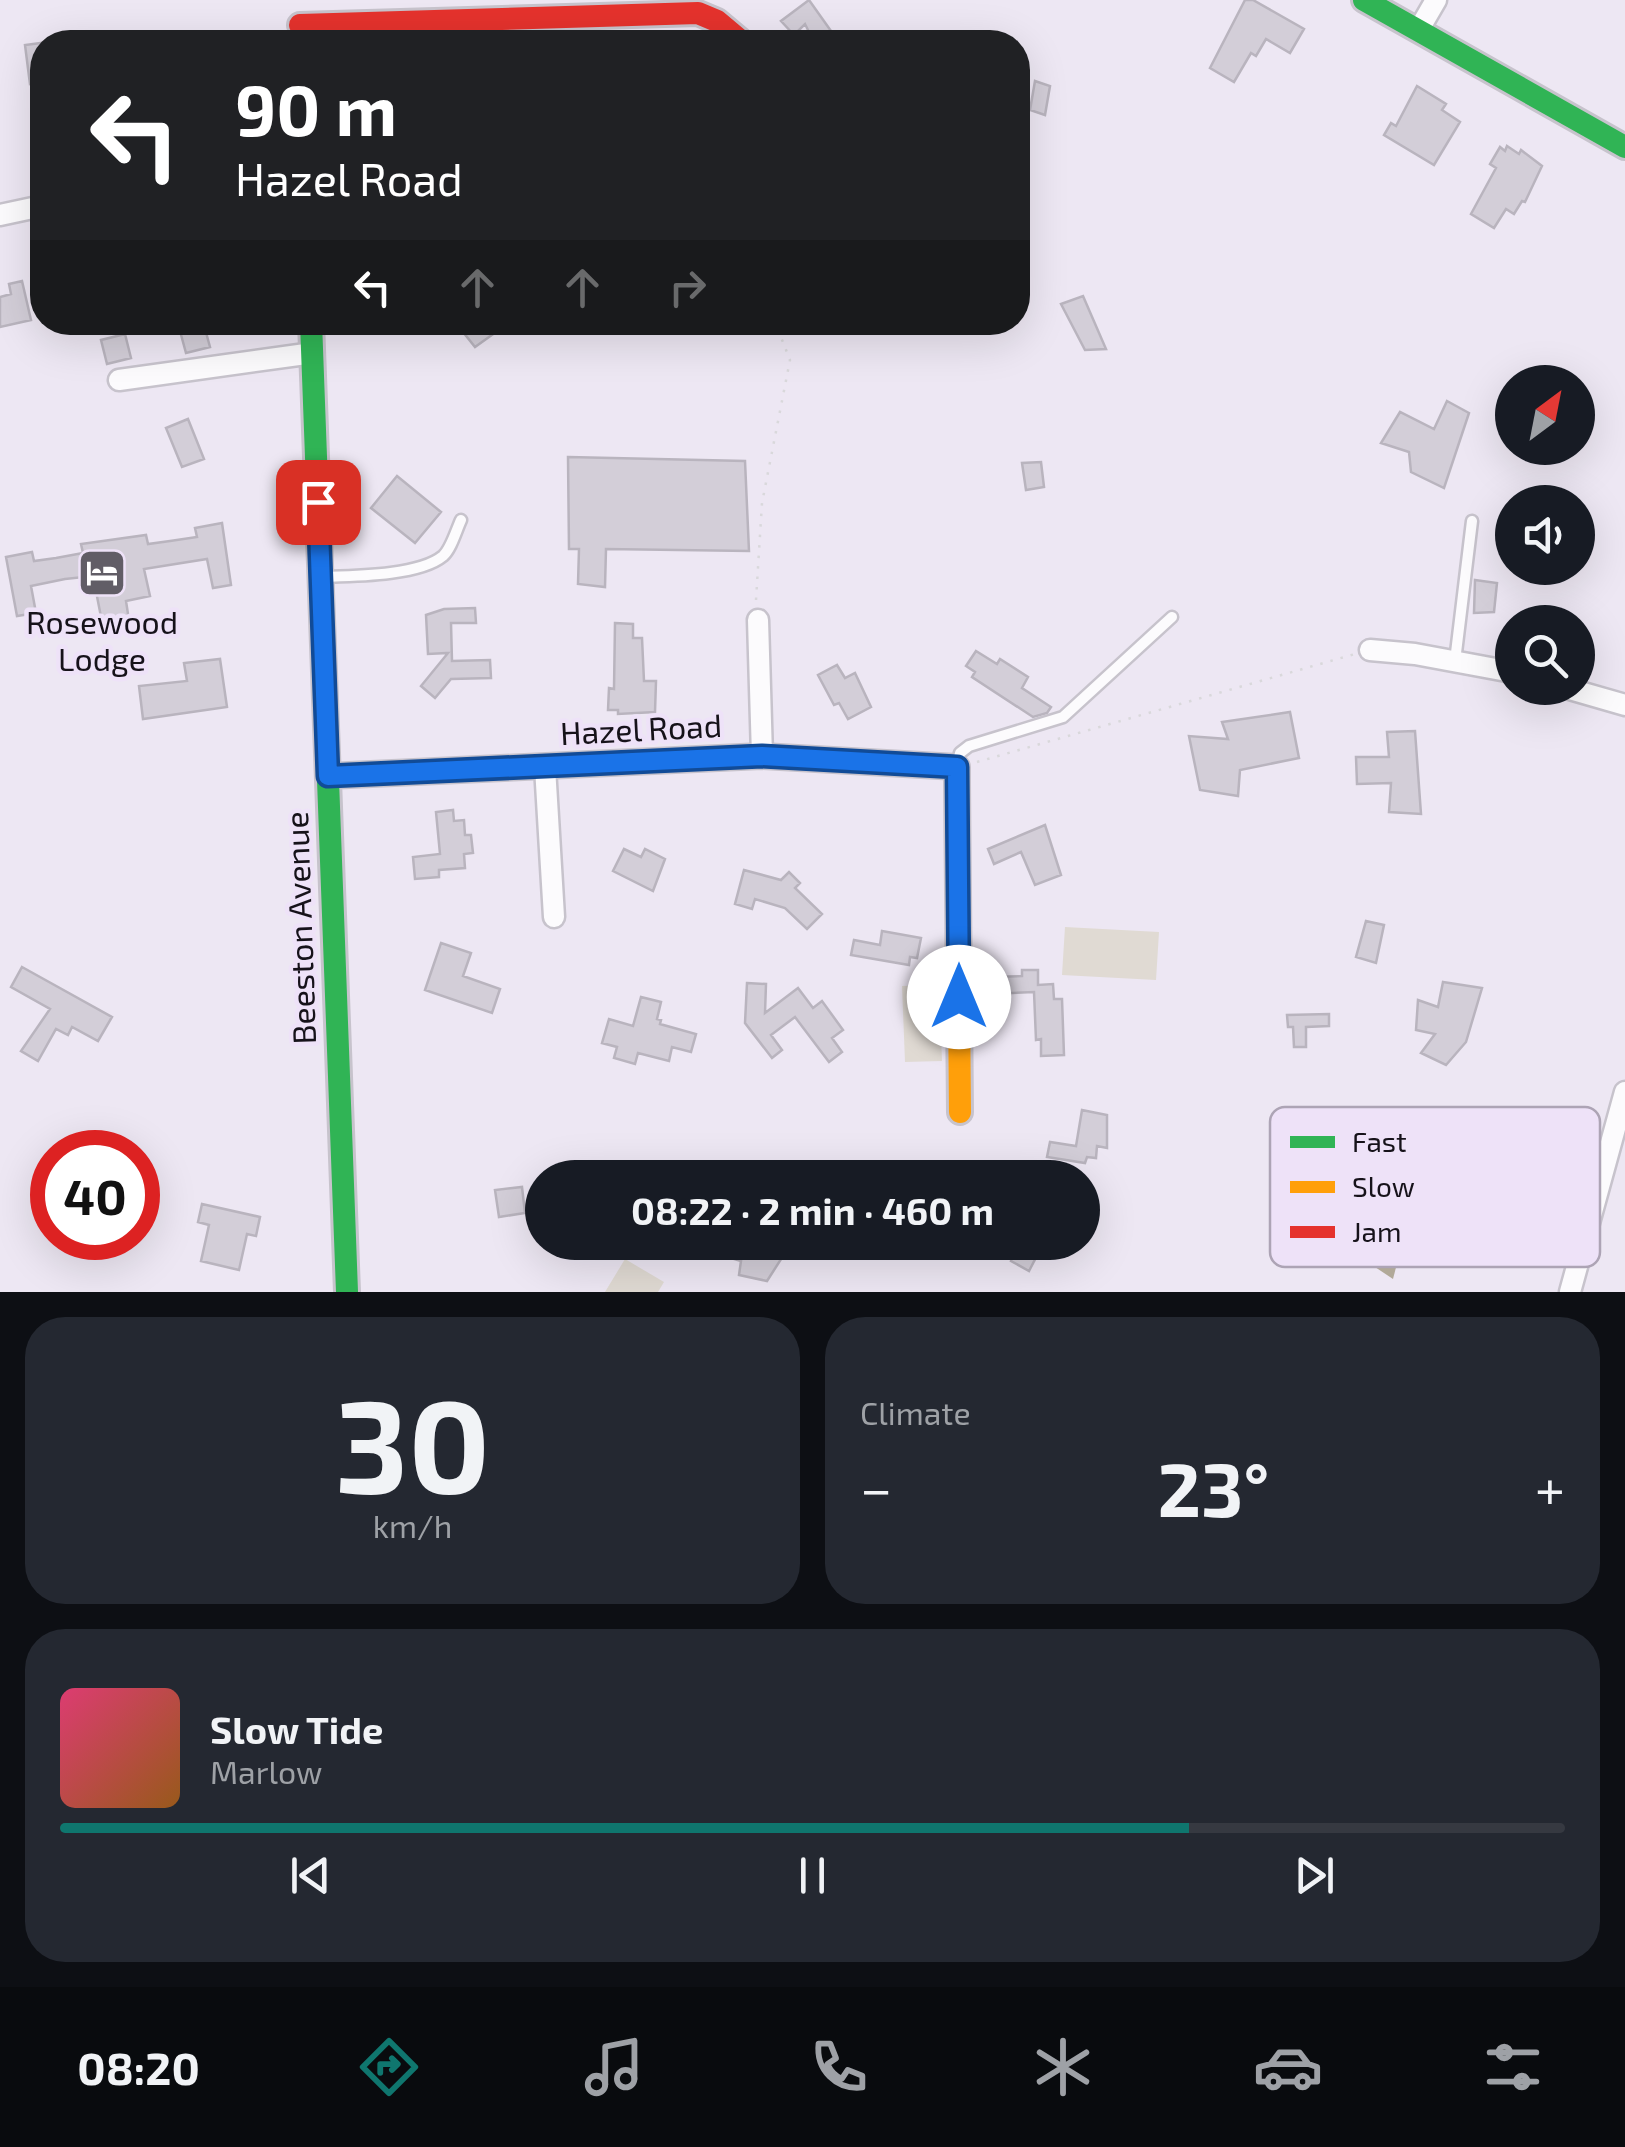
<!DOCTYPE html>
<meta charset="utf-8">
<style>
body{margin:0;font-family:"Exo 2",sans-serif;background:#242831;color:#f1f3f6;height:100vh;display:flex;flex-direction:column;font-size:38px;white-space:nowrap}
*{box-sizing:border-box;margin:0}
p{font-size:32px;color:#9ea1a6}
.icon{flex:none;width:55px;height:55px;fill:none;stroke:currentColor;stroke-width:2;stroke-linecap:round;stroke-linejoin:round}
.map{position:relative;height:1292px;overflow:hidden}
.panel{display:flex;flex-direction:column;gap:25px;padding:25px;background:#0d0f14;flex:1}
.panel>*{flex:none}
.banner{position:absolute;left:30px;top:30px;width:1000px;height:305px;border-radius:40px;box-shadow:0 10px 40px #0002;background:#202124;color:#fff;overflow:hidden}
.needle{width:65px;rotate:32deg}
.tools{position:absolute;left:1495px;top:365px;display:grid;gap:20px}
.tools a{display:grid;place-items:center;width:100px;height:100px;border-radius:50%;background:#171b24;box-shadow:0 10px 40px #0002;font-size:50px}
.speed{position:absolute;left:30px;top:1130px;display:flex;gap:20px;font-size:50px;font-weight:700;text-align:center}
.speed>*{display:grid;place-content:center;width:130px;height:130px;border-radius:50%;background:#171b24;box-shadow:0 10px 40px #0002;line-height:1}
.speed .limit{border:15px solid #d22;background:#fff;color:#111}
.pin{position:absolute;display:grid;place-items:center;width:85px;height:85px;color:#fff;margin:-42px;border-radius:20px;box-shadow:0 5px 15px #0006}
.me{position:absolute;width:110px;margin:-55px;rotate:0deg;stroke-linejoin:round;filter:drop-shadow(0 0 8px #0008)}
.turn{display:flex;align-items:center;gap:35px;height:210px;padding:0 40px;font-size:45px}
.turn .icon{width:130px;height:130px;stroke-width:2.5}
.turn b{display:block;font-size:70px;line-height:85px}
.lanes{display:flex;align-items:center;height:95px;padding:0 40px;background:#0003;justify-content:center;gap:50px;direction:ltr}
.lanes .off{opacity:.35}
.big{font-size:75px;font-weight:700;line-height:1.1}
.panel .widget{flex:1;display:flex;flex-direction:column;justify-content:center;gap:15px;min-width:0;padding:0 35px;border-radius:40px;background:#242831}
.panel .dial{align-items:center;gap:0}
.dial b{font-size:130px;line-height:1}
.song{display:flex;align-items:center;gap:30px}
.cover{width:120px;height:120px;border-radius:15px;background:linear-gradient(135deg,hsl(340 70% 55%),hsl(30 70% 35%))}
.played{height:10px;border-radius:5px;background:linear-gradient(90deg,#0f766e 75%,#363941 75%)}
.keys{display:flex;justify-content:space-around;direction:ltr}
.heat{display:flex;justify-content:space-between;align-items:center;font-size:55px;direction:ltr}
.panel .tiles{flex:1;display:grid;gap:25px;grid-template-columns:1fr 1fr}
.widget:last-child{grid-column:span 2}
.trip{position:absolute;left:525px;top:1160px;width:575px;height:100px;border-radius:50px;background:#171b24;box-shadow:0 10px 40px #0002;font-weight:700;line-height:100px;text-align:center}
.tab-bar{display:flex;height:160px;justify-content:space-around;align-items:center;background:#090b0e;color:#9ea1a6}
.tab-bar .icon{width:70px;height:70px}
.tab-bar .selected{color:#0f766e}
.tab-bar b{font-size:45px;color:#f1f3f6}
.map>svg:first-child{display:block}
.green{fill:#e0dad3}
.water{fill:#b1a998}
.building{fill:#d3ced8;stroke:#b9b4be;stroke-width:2.5}
.lines{fill:none;stroke-linecap:round;stroke-linejoin:round}
.lane-casing{stroke:#c7c3cc;stroke-width:15}
.street-casing{stroke:#c7c3cc;stroke-width:25}
.fast-casing{stroke:#c7c3cc;stroke-width:28}
.slow-casing{stroke:#c7c3cc;stroke-width:28}
.jam-casing{stroke:#c7c3cc;stroke-width:28}
.path{stroke:#d9d8db;stroke-width:2.5;stroke-dasharray:2.5 8;stroke-linecap:butt}
.lane{stroke:#fcfbfd;stroke-width:10}
.street{stroke:#fcfbfd;stroke-width:20}
.fast{stroke:#30b455;stroke-width:22}
.slow{stroke:#ff9f0a;stroke-width:22}
.jam{stroke:#e5322d;stroke-width:22}
.route-casing{stroke:#114b97;stroke-width:25}
.route{stroke:#1a73e8;stroke-width:18}
.labels{text-anchor:middle;stroke-width:9;stroke-linejoin:round;paint-order:stroke}
.poi-label{font-size:32px;fill:#16121a;stroke:#eee2f8}
.street-label{font-size:32px;fill:#16121a;stroke:#eee2f8}
.key{fill:#eee2f8;stroke:#ada4b5;stroke-width:2.5}
.key-label{font-size:28px;fill:#16121a}
</style>
<div class="map">
<svg width="1625" height="1292" viewBox="0 0 1625 1292">
<rect width="100%" height="100%" fill="#ede7f3"/>
<path class="green" d="M1065,927l94,5 -3,48 -94,-5z
M939,985l3,76 -37,1 -3,-76z
M625,1259l39,23 -6,10h-53z"/>
<path class="water" d="M1370,1233l30,19 -7,27 -42,-28z"/>
<path class="building" d="M809,0l27,38 -8,4h-14l-9,-18 -11,11 -13,-14z
M1245,0h8l51,29 -14,24 -24,-14 -10,17 -5,-3 -17,29 -24,-14z
M41,43l1,39 -12,2 -5,-39z
M1035,81l15,5 -5,29 -15,-5z
M1417,86l29,18 -4,6 18,12 -26,43 -50,-30 7,-12 5,3z
M1507,146l12,8 2,-4 21,16 -17,36 -3,-1 -8,13 -8,-5 -12,19 -23,-14 25,-46 -6,-4 10,-17 5,4z
M22,281l9,39 -31,7v-30l11,-3 -2,-10z
M1083,296l23,53 -21,1 -24,-46z
M455,322h55l-35,25z
M204,325l6,22 -24,6 -6,-22z
M125,334l6,24 -24,6 -6,-24z
M1447,401l22,12 -25,75 -33,-16 -2,-20 -28,-9 19,-31 34,17z
M188,419l16,40 -22,8 -16,-39z
M568,457l177,4 4,90 -143,-2 -1,38 -27,-3 1,-35h-10z
M1041,462l3,25 -18,3 -4,-27z
M397,476l44,36 -26,31 -44,-35z
M222,523l9,62 -18,3 -6,-29 -63,10 6,27 -24,5 4,26 -26,5 -11,-56 -28,3 -34,7 5,27 -19,3 -11,-59 26,-5 2,9 22,-3 27,-5 -2,-9 65,-9 2,9 22,-3 27,-4 -2,-9z
M1475,580l22,3 -3,29 -20,1z
M475,608l1,15h-25l1,38 38,-1 1,18 -40,1 -16,19 -14,-12 27,-33 -20,1 -2,-39 18,-6z
M615,623l18,1v14h9l2,43h12l-1,31 -37,2v-4h-10l1,-22 5,1z
M976,651l21,13 3,-5 28,18 -6,11 29,19 -4,6 -14,4 -61,-40 3,-5 -9,-6z
M220,659l7,48 -84,12 -4,-33 48,-5 -3,-18z
M837,665l8,13 10,-5 16,34 -23,12 -9,-16 -5,2 -16,-30z
M1290,712l9,46 -59,12 -2,26 -38,-6 -11,-54 39,3 -6,-17z
M1415,731l6,83 -32,-2 2,-29 -34,1 -1,-27h33l-2,-25z
M453,810l1,11 10,-1 1,15h6l2,18 -9,1 1,14 -26,2v7l-24,2 -2,-22 27,-3 -4,-42z
M1045,825l16,50 -26,10 -14,-33 -27,12 -6,-15z
M624,849l17,8 4,-8 20,10 -12,32 -40,-20z
M744,870l37,10 8,-8 11,11 -5,5 27,26 -15,15 -22,-21 -30,-9 -3,10 -17,-5z
M1366,921l18,4 -8,38 -20,-6z
M882,931l39,7 -4,20 -7,-1 -1,8 -58,-10 3,-15 26,5z
M441,943l30,10 -8,23 37,13 -8,24 -67,-23z
M22,967l90,50 -14,24 -26,-14 -4,8 -12,-6 -18,32 -17,-10 29,-42 -39,-22z
M1022,970h16v15l15,-1 1,15h8l2,56 -23,1v-17l-5,1 -2,-48 -42,2 -1,-17 31,-1z
M1443,982l39,6 -16,54 -20,23 -25,-12 14,-19 -19,-4 2,-30 20,7z
M747,983l19,1 -1,29 33,-25 15,20 9,-7 21,29 -11,8 10,14 -13,10 -34,-45 -24,18 11,15 -10,8 -27,-35z
M641,997l20,5 -4,17 4,1 -1,4 36,10 -5,18 -19,-5 -3,14 -31,-8 -3,11 -21,-6 3,-11 -15,-4 7,-24 24,7z
M1329,1014v12l-23,1v20h-12l-1,-20h-5l-1,-12z
M1082,1110l25,5v33l-10,-2 -1,12 -9,-1 -2,6 -38,-6 3,-15 26,4z
M522,1187l3,26 -26,4 -4,-27z
M202,1204l58,13 -4,19 -9,-2 -8,36 -38,-9 8,-36 -11,-3z
M691,1242h101l-25,39 -28,-6 2,-14 -50,-15z
M1020,1242h24l-15,29 -18,-10z"/>
<g class="lines">
<g class="lane-casing">
<path id="lane" d="M322,577c30,-1 97,-1 121,-21 8,-7 13,-25 18,-36
M1455,661l17,-140
M957,766l3,-13 9,-7 94,-29 109,-100"/>
</g>
<g class="street-casing">
<path id="street" d="M1418,31l18,-31
M0,215l42,-9
M119,380l194,-27
M758,620l4,136
M1370,650l45,4 97,18
M1566,688l59,17
M545,767l9,150
M1570,1292l55,-200"/>
</g>
<g class="fast-casing">
<path id="fast" d="M1364,0l261,147
M311,322l36,970
M328,776l434,-20 195,11v16"/>
</g>
<g class="slow-casing">
<path id="slow" d="M957,783l3,329"/>
</g>
<g class="jam-casing">
<path id="jam" d="M300,25l398,-12 19,8 25,21"/>
</g>
<path class="path" d="M694,42l1,-8
M756,600l6,-97 28,-143 -15,-38
M977,762l378,-108"/>
<use href="#lane" class="lane"/>
<use href="#street" class="street"/>
<use href="#fast" class="fast"/>
<use href="#slow" class="slow"/>
<use href="#jam" class="jam"/>
</g>
<g class="lines">
<g class="route-casing">
<path id="route" d="M318,502l10,274 434,-20 195,11 2,230"/>
</g>
<use href="#route" class="route"/>
</g>
<defs>
<g id="hotel-square" transform="scale(2.5)"><rect x="-9" y="-9" width="18" height="18" rx="4" fill="#615d66" stroke="#eee2f8"/><path d="M-6-4.5h1.5V1H6V5H4.5V3h-9V5H-6ZM-4 0a1.8 1.8 0 1 1 3.6 0ZM.5 0V-2.5h3Q6-2.5 6 0Z" fill="#fff"/></g>
</defs>
<g fill-rule="evenodd">
<use href="#hotel-square" x="102" y="573"/>
</g>
<g class="labels">
<g class="poi-label">
<text x="102" y="634">Rosewood<tspan x="102" dy="37">Lodge</tspan></text>
</g>
<g class="street-label">
<text transform="translate(641 730) rotate(-3)" y="11">Hazel Road</text>
<text transform="translate(301 928) rotate(-92)" y="11">Beeston Avenue</text>
</g>
</g>
<rect x="1270" y="1107" width="330" height="160" rx="15" class="key"/>
<rect x="1290" y="1136" width="45" height="12" fill="#30b455"/>
<rect x="1290" y="1181" width="45" height="12" fill="#ff9f0a"/>
<rect x="1290" y="1226" width="45" height="12" fill="#e5322d"/>
<g class="key-label">
<text x="1352" y="1152">Fast</text>
<text x="1352" y="1197">Slow</text>
<text x="1352" y="1242">Jam</text>
</g>
</svg>
<div class="tools">
<a><svg class="needle" viewBox="-14 -14 28 28"><path d="M0-13l5 13h-10z" fill="#e53935"/><path d="M0 13l5-13h-10z" fill="#9ea1a6"/></svg></a>
<a><svg class="icon" aria-label="sound" viewBox="0 0 24 24"><path d="M4 9h4l5-4v14l-5-4H4zM17 9q2 3 0 6"/></svg></a>
<a><svg class="icon" aria-label="search" viewBox="0 0 24 24"><circle cx="10" cy="10" r="6"/><path d="M15 15l6 6"/></svg></a>
</div>
<div class="speed"><div class="limit">40</div></div>
<div class="pin" style="left:318px;top:502px;background:#d93025"><svg class="icon" aria-label="arrive" viewBox="0 0 24 24"><path d="M6 21V4h12l-3 4 3 4H6"/></svg></div>
<svg class="me" style="left:959px;top:997px" viewBox="-20 -20 40 40"><circle r="19" fill="#fff"/><path d="M0-13L10 11 0 6-10 11z" fill="#1a73e8"/></svg>
<div class="trip">08:22 · 2 min · 460 m</div>
<div class="banner">
<div class="turn"><svg class="icon" aria-label="left" viewBox="0 0 24 24"><path d="M17 20v-9H6M10 6l-5 5 5 5"/></svg><div><b>90 m</b>Hazel Road</div></div>
<div class="lanes"><svg class="icon" aria-label="left" viewBox="0 0 24 24"><path d="M17 20v-9H6M10 6l-5 5 5 5"/></svg><svg class="icon off" aria-label="ahead" viewBox="0 0 24 24"><path d="M12 20V5M6 11l6-6 6 6"/></svg><svg class="icon off" aria-label="ahead" viewBox="0 0 24 24"><path d="M12 20V5M6 11l6-6 6 6"/></svg><svg class="icon off" aria-label="right" viewBox="0 0 24 24"><path d="M7 20v-9h11M14 6l5 5-5 5"/></svg></div>
</div>
</div>
<section class="panel">
<div class="tiles">
<div class="widget dial"><b>30</b><p>km/h</p></div>
<div class="widget"><p>Climate</p>
<div class="heat"><a>−</a><b class="big">23°</b><a>+</a></div>
</div>
<div class="widget">
<div class="song"><i class="cover"></i><div><b>Slow Tide</b><p>Marlow</p></div></div>
<div class="played"></div>
<div class="keys"><svg class="icon" aria-label="previous" viewBox="0 0 24 24"><path d="M18 5L8 12l10 7zM5 5v14"/></svg><svg class="icon" aria-label="pause" viewBox="0 0 24 24"><path d="M8 5v14M16 5v14"/></svg><svg class="icon" aria-label="next" viewBox="0 0 24 24"><path d="M6 5l10 7-10 7zM19 5v14"/></svg></div>
</div>
</div>
</section>
<nav class="tab-bar">
<b>08:20</b>
<svg class="icon selected" aria-label="directions" viewBox="0 0 24 24"><path d="M12 3l9 9-9 9-9-9zM9 14v-3h6M13 9l2 2-2 2"/></svg>
<svg class="icon" aria-label="music" viewBox="0 0 24 24"><path d="M9 18V5l10-2v13"/><circle cx="6" cy="18" r="3"/><circle cx="16" cy="16" r="3"/></svg>
<svg class="icon" aria-label="phone" viewBox="0 0 24 24"><path d="M5 4h4l2 5-3 2q2 4 5 5l2-3 5 2v4C11 20 4 13 5 4z"/></svg>
<svg class="icon" aria-label="climate" viewBox="0 0 24 24"><path d="M12 3v18M4 7l16 10M4 17L20 7"/></svg>
<svg class="icon" aria-label="car" viewBox="0 0 24 24"><path d="M5 17H2v-5l4-1 3-4h7l3 4 3 1v5h-3M9 17h6M6 11h13"/><circle cx="7" cy="17" r="2"/><circle cx="17" cy="17" r="2"/></svg>
<svg class="icon" aria-label="filters" viewBox="0 0 24 24"><path d="M4 7h16M4 17h16"/><circle cx="9" cy="7" r="2"/><circle cx="15" cy="17" r="2"/></svg>
</nav>
